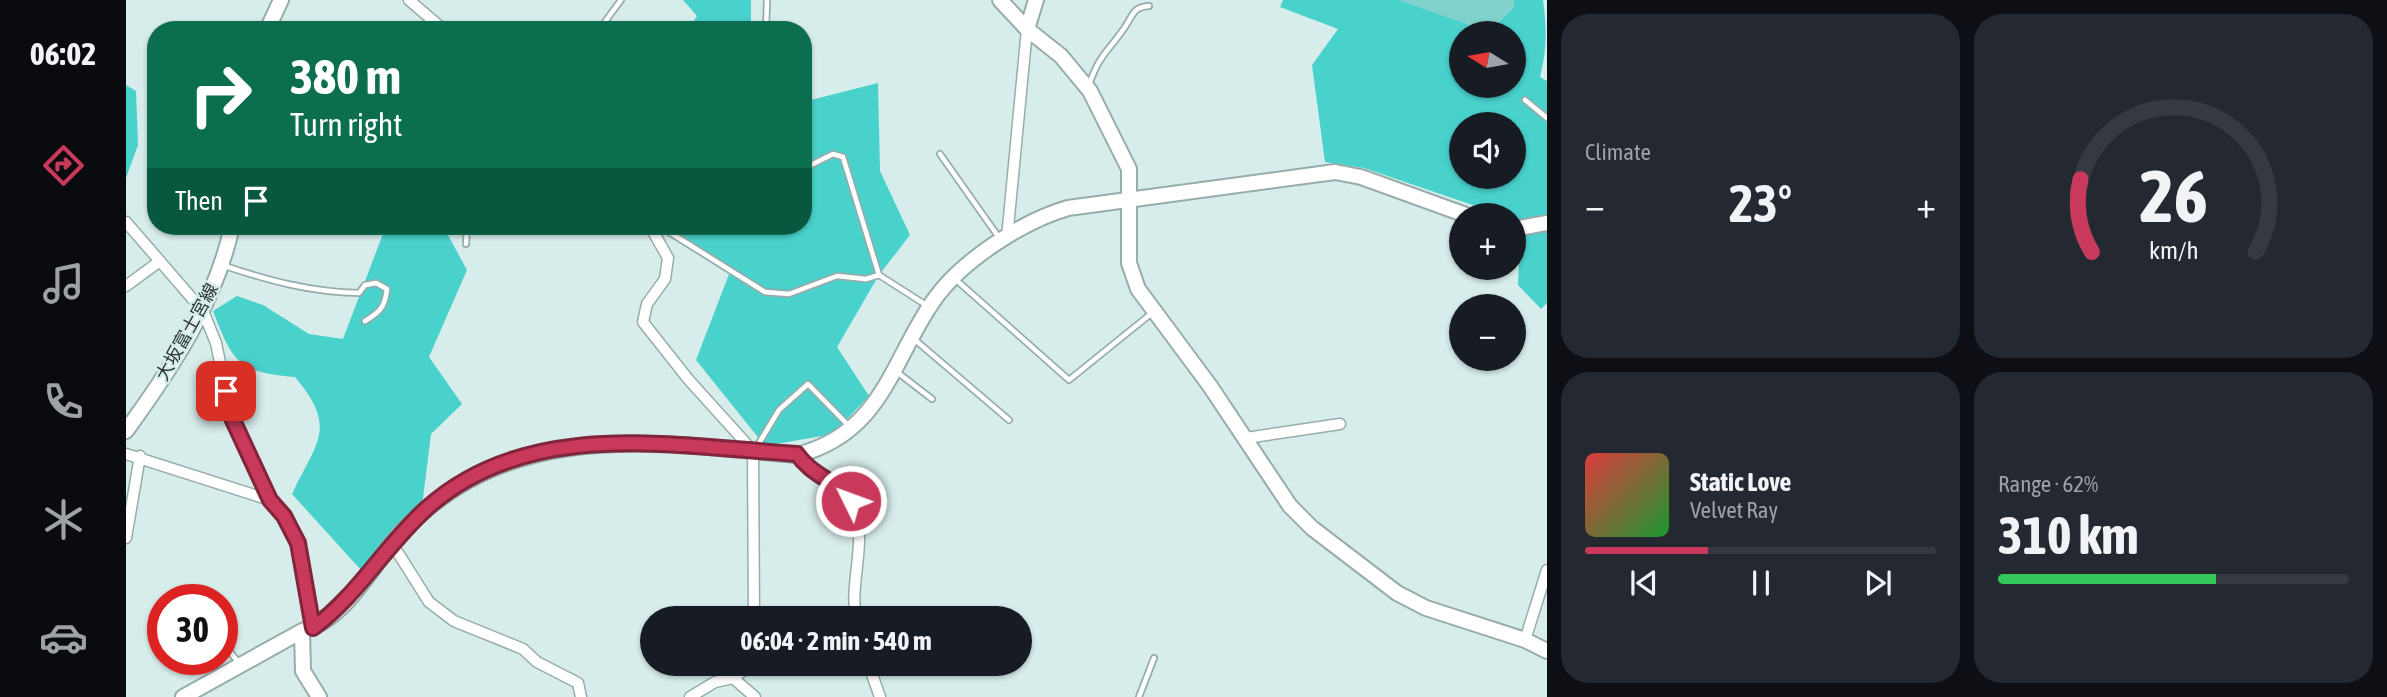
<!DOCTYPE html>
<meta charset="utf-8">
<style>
body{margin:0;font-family:"Asap Condensed","Noto Sans JP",sans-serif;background:#242831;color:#f1f3f6;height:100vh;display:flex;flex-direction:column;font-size:26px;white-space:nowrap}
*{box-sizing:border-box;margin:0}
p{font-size:23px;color:#9ea1a6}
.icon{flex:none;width:38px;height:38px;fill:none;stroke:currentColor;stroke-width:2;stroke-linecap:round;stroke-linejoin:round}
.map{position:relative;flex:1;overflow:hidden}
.details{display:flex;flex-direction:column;gap:14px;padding:14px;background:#0d0f14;width:840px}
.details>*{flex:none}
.top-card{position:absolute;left:21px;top:21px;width:665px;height:214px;border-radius:28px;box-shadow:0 2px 5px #0004;background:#0b6e4f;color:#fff;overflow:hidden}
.needle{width:46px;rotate:281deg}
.buttons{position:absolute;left:1323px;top:21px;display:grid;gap:14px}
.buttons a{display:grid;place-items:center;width:77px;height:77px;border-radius:50%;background:#171b24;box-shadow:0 2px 5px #0004;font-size:35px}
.speed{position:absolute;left:21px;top:584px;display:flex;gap:14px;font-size:35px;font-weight:700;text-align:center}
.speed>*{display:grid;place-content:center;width:91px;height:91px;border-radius:50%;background:#171b24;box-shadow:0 2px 5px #0004;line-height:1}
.speed .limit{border:10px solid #d22;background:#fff;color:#111}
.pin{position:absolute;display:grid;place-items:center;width:60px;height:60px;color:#fff;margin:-30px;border-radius:14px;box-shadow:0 4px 10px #0006}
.me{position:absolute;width:77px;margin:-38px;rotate:312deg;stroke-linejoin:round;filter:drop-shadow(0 0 5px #0008)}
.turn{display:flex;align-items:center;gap:24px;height:147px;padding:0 28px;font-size:32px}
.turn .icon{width:91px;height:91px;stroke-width:2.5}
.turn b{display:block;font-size:49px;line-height:60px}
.then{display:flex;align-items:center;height:66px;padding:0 28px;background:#0003;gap:14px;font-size:26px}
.big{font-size:52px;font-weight:700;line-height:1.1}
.details .widget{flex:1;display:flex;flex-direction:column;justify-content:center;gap:10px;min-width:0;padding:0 24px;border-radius:28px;background:#242831}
.details .dial{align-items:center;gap:0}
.dial svg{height:182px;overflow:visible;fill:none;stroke:#363941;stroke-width:7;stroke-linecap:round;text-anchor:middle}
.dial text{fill:#f1f3f6;stroke:none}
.song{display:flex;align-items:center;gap:21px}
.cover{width:84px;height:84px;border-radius:10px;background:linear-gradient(135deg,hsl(0 70% 55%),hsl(130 70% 35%))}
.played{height:7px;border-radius:4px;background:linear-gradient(90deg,#c8395b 35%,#363941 35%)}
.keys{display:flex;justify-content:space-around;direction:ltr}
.heat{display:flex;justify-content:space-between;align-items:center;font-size:38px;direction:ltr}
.charge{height:10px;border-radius:5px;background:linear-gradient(90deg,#34c759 62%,#363941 0)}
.details .tiles{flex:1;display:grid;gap:14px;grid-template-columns:repeat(2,1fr)}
.trip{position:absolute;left:514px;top:606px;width:392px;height:70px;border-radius:35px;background:#171b24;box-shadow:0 2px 5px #0004;font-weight:700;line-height:70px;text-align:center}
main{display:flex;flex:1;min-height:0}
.tab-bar{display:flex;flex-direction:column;width:126px;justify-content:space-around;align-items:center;background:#090b0e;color:#9ea1a6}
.tab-bar .icon{width:49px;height:49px}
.tab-bar .selected{color:#c8395b}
.tab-bar b{font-size:32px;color:#f1f3f6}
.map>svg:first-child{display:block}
.green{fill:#81d1cd}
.forest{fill:#49d1cc;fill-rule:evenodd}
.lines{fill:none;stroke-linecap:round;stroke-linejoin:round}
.lane-casing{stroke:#97adab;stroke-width:8}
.street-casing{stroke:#97adab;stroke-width:13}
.secondary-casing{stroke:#97adab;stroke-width:18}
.lane{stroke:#fff;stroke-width:4.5}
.street{stroke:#fff;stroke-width:10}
.secondary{stroke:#fff;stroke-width:14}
.route-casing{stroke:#82253b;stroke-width:18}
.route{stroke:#c8395b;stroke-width:12}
.labels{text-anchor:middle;stroke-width:5;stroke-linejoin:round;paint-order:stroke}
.street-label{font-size:18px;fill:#2d3635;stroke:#d7edeb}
</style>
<main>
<nav class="tab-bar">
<b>06:02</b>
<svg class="icon selected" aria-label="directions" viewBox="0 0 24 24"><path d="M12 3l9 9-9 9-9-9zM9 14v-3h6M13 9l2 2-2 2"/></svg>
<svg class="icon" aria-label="music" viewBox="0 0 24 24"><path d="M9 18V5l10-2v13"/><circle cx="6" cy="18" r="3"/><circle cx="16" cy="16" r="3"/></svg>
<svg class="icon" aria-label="phone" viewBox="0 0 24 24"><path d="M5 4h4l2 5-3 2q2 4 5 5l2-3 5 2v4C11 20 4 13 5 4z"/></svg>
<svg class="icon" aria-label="climate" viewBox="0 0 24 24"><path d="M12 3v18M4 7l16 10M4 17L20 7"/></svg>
<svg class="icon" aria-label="car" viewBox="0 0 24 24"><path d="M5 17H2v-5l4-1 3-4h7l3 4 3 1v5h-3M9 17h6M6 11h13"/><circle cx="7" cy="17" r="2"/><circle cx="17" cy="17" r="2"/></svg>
</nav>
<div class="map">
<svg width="1421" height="697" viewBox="0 0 1421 697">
<rect width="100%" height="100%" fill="#d7edeb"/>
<path class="green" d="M1255,0h133v7l-25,25z"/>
<path class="forest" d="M557,0h68v30h-63l9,-14z
M1157,0h115l91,32 25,-25v-7h29c4,28 4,51 -3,77l7,4v222l-6,6 -23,-24 2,-61 -6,-4v-5h-12l-138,-47 -39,-6 -13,-97 26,-36 -58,-22zM1335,33h53v53h-53zM1335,124h53v53h-53z
M752,83l2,88 30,64 -31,40 -42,72 32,49 -36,38 -68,12 -69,-86 35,-91 -68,-43h140v-124z
M0,85l10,6 2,54 -12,33z
M260,226h57l24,44 -38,87 33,47 -31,30 -10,80 -60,56 -69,-76c25,-53 46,-66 3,-117 -57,-5 -62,-14 -82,-66l24,-15 26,9 46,29 34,5z"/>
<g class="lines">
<g class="lane-casing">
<path id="lane" d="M473,30l22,-30
M640,30l1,-30
M963,85c11,-32 20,-34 36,-58 8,-12 8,-20 24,-21
M1399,100l22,18
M814,154l60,85
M677,169l30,-15 10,3 36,118 47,30
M535,227l104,65 24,2 48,-18 29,3 13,-4
M340,244l1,-18
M99,266c45,15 86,26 134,27l6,-8 11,-2 11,6c-2,18 -7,23 -22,32
M828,278l115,102 83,-67
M788,339l95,81
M771,372l35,27
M630,448l23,-38 29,-26 41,42
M96,642l17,21
M1013,697l15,-39"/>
</g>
<g class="street-casing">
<path id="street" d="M283,0l35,30
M0,222l77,89 13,32 15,73 39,84 14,16 13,27 16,85
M524,226l18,32 -3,21 -18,25 -4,18 45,57 65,72 1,167
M881,238l20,-209
M0,286l34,-25
M1120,438l94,-14
M0,454l144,46
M671,455c15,22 36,21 50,40 26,37 1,82 9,123
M0,538l14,-82
M267,545l36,57 25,19 69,28 14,13 41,21 3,14
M1399,640l22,-70
M742,663l12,34
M607,678l21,-15
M564,697l25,-15 18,-4 22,19"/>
</g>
<g class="secondary-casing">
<path id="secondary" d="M874,0l27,29 34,27 29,35 39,78v94l9,26 72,97 80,120 22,22 85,65 29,15 99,32 22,11
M901,29l9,-29
M141,30l14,-30
M1388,229l33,-6
M0,431c45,-62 90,-129 106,-205
M176,631l1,40 16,26
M57,697l119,-66c46,-12 70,-68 100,-99 110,-115 253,-89 395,-77 86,-22 94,-94 137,-155 27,-39 89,-79 134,-92l267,-36 26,5 105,38"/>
</g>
<use href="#lane" class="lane"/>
<use href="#street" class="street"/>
<use href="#secondary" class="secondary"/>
</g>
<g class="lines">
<g class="route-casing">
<path id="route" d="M100,391l5,25 39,84 14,16 14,27 15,85c45,-33 72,-82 113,-119 101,-92 248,-63 371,-55 15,22 39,26 54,47"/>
</g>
<use href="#route" class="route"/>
</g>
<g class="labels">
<g class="street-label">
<text transform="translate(61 332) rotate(-61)" y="6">大坂富士宮線</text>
</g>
</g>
</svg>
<div class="buttons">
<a><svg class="needle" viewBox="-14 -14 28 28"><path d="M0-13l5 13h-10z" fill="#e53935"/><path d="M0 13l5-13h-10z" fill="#9ea1a6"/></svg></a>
<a><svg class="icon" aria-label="sound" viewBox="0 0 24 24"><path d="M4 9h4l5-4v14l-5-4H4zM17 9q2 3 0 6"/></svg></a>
<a>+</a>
<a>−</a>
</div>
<div class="speed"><div class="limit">30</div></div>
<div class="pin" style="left:100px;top:391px;background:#d93025"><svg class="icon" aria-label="arrive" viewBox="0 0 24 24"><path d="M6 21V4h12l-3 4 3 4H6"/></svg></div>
<svg class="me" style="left:725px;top:501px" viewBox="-20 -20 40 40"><circle r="17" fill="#c8395b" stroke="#fff" stroke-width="3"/><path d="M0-11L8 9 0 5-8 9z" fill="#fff"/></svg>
<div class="trip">06:04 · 2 min · 540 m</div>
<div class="top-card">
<div class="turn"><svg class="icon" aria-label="right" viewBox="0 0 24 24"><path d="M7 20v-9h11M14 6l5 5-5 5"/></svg><div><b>380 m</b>Turn right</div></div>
<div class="then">Then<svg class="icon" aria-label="arrive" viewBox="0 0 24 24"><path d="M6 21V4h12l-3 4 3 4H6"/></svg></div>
</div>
</div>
<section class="details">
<div class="tiles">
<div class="widget"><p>Climate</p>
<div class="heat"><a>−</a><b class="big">23°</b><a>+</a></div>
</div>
<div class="widget dial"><svg viewBox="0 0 100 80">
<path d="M14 69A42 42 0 1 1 86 69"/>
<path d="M14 69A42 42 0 0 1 9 37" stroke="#c8395b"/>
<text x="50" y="56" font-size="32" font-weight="700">26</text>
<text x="50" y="72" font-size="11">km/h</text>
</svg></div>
<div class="widget">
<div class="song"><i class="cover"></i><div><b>Static Love</b><p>Velvet Ray</p></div></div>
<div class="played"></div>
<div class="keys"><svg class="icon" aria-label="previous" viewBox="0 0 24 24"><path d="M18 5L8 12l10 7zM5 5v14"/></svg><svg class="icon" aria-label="pause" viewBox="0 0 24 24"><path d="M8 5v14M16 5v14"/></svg><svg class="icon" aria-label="next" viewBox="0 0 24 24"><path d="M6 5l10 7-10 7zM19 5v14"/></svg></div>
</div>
<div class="widget"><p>Range · 62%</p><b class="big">310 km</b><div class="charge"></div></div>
</div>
</section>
</main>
